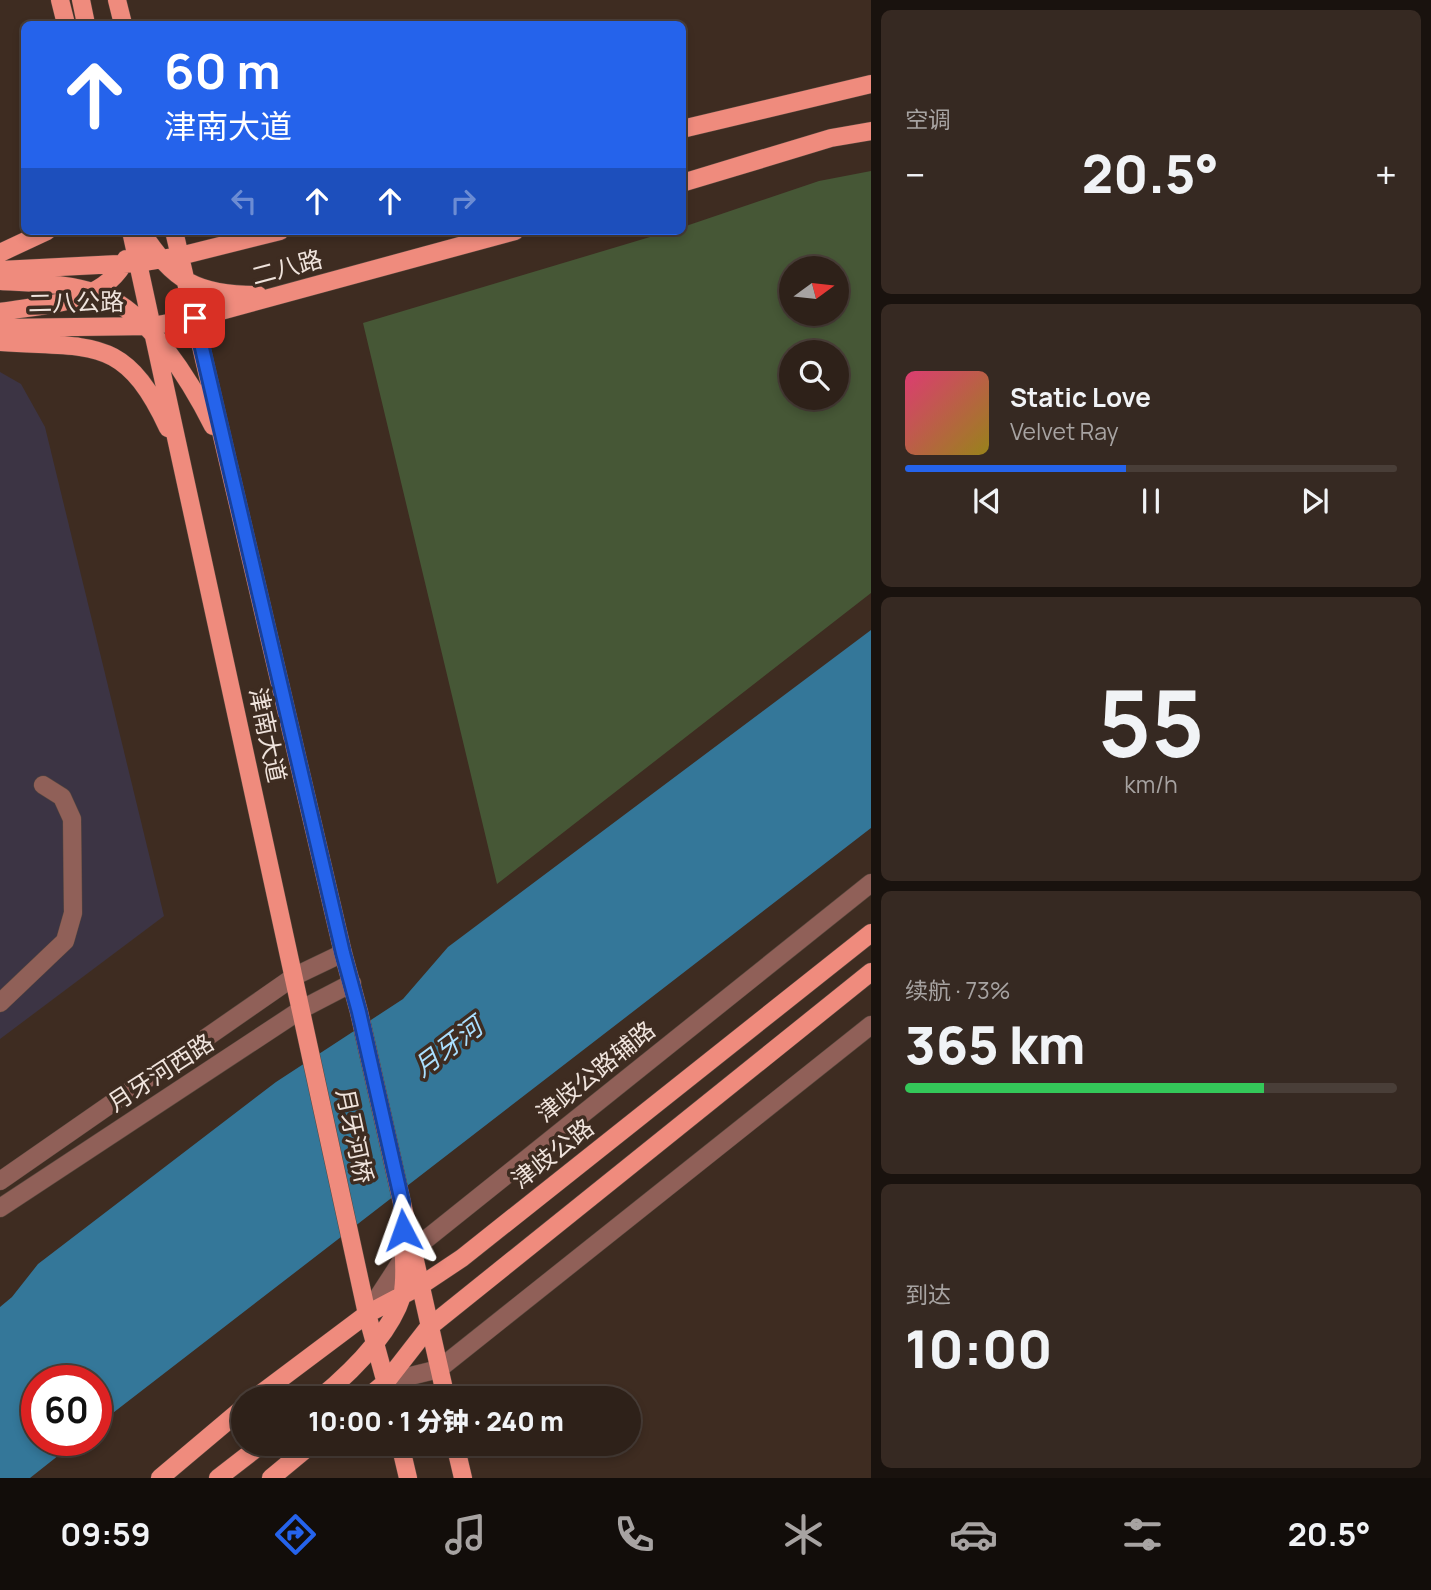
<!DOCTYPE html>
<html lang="zh">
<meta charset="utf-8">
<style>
body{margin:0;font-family:Manrope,"Noto Sans SC",sans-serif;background:#362922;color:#f1f3f6;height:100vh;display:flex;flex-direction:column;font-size:26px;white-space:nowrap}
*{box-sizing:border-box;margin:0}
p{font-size:23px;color:#a7a3a2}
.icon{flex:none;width:38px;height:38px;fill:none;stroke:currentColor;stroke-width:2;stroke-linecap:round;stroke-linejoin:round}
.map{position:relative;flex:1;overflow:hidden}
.side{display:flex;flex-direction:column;gap:10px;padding:10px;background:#19120e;width:560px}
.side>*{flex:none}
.guide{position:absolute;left:21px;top:21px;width:665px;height:214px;border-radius:10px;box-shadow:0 4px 10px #0003,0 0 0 2px #493e38;background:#2563eb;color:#fff;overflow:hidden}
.needle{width:46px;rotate:75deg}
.controls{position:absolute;left:779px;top:256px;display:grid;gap:14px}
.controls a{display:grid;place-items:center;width:70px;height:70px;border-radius:50%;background:#2e2119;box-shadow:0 4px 10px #0003,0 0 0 2px #493e38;font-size:35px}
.speed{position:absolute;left:21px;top:1365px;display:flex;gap:14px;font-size:35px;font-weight:700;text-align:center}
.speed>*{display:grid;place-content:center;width:91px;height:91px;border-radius:50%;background:#2e2119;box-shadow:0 4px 10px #0003,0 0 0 2px #493e38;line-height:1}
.speed .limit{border:10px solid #d22;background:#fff;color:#111}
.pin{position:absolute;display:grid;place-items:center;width:60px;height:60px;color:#fff;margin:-30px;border-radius:14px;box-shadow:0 4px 10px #0006}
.me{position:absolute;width:77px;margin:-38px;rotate:356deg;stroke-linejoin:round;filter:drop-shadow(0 0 5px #0008)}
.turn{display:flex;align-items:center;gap:24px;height:147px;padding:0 28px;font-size:32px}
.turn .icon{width:91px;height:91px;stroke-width:2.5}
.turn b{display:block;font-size:49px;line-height:60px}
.lanes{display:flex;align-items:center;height:66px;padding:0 28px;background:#0003;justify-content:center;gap:35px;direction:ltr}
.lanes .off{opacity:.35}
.big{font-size:52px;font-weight:800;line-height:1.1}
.side .widget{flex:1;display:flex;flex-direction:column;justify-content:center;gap:10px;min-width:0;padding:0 24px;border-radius:10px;background:#362922}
.side .dial{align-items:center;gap:0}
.dial b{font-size:91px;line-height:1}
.song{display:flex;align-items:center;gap:21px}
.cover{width:84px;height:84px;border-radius:10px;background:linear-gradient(135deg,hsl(340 70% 55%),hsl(50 70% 35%))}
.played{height:7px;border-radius:4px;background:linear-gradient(90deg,#2563eb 45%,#493e38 45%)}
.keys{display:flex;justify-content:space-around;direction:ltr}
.heat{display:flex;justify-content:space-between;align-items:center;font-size:38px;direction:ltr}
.charge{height:10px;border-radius:5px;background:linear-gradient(90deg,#34c759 73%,#493e38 0)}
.trip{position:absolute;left:231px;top:1386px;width:410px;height:70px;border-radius:35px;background:#2e2119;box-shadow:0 4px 10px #0003,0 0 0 2px #493e38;font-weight:800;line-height:70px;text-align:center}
.tab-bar{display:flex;height:112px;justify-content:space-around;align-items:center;background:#120d0a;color:#a7a3a2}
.tab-bar .icon{width:49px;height:49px}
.tab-bar .selected{color:#2563eb}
.tab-bar b{font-size:32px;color:#f1f3f6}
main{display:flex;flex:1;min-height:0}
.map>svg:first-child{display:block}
.commercial{fill:#3c3444}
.green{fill:#465736;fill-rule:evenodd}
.water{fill:#347799}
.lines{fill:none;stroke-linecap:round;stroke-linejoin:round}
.minor-casing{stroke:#5a493f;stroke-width:19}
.major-casing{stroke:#5a493f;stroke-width:19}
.minor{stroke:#906058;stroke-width:18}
.major{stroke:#ef8b7d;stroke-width:18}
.route-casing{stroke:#184099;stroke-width:18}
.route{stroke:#2563eb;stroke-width:12}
.labels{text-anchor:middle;stroke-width:7;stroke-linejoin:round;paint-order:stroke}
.street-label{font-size:24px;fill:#efe3dc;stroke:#3e2c21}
.water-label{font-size:26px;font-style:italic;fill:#aadffe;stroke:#3e2c21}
</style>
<main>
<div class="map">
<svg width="871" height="1478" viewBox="0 0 871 1478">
<rect width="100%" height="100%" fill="#3e2c21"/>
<path class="commercial" d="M0,372l21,12 24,43 119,489 -164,123z"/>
<path class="green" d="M871,171v422l-374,291 -134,-561 307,-92h12l1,-4 136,-46zM791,268h45v45h-45zM791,352h45v45h-45z"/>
<path class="water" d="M871,630v198l-775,598v-45h-59v59h41l-48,38h-30v-171l12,-10 26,-33 238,-182 127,-83 45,-52z"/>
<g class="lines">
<g class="minor-casing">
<path id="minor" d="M0,1003l65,-62 8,-28 -1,-94 -10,-22 -19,-12
M0,1181l295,-205 48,-23
M0,1208l302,-199 50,-26
M367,1314l37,-57 467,-374
M386,1382l53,-13 432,-344"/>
</g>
<g class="major-casing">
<path id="major" d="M60,0l6,24
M81,0l5,24
M117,0l6,24
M682,129l189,-45
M682,183l149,-45 40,-7
M131,231l236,1083 23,84
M141,231c33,51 56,64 117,64
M174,231l169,722 16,59 87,386
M0,253l47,-22
M0,270l138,-7 42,-7 100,-25
M0,281c34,2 70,2 102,14 47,18 89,87 111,131
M0,312c44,-8 104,-7 126,-53
M0,328l152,-2 43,-8 320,-87
M0,342c91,7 124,-9 168,86
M255,1398l112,-84 53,-28 42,-28 409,-325
M320,1398c30,-25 70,-64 82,-102 4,-16 2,-39 1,-55
M367,1398l19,-16 42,-54 443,-356
M400,1444l8,34
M455,1444l8,34
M160,1478l83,-70
M218,1478l44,-34
M271,1478l41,-34"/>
</g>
<use href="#minor" class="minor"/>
<use href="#major" class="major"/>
</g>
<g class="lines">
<g class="route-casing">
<path id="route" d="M195,318l148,635 16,59 43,190 1,28"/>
</g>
<use href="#route" class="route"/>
</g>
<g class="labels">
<g class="street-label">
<text transform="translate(287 268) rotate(-15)" y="8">二八路</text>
<text transform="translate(76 303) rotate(-1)" y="8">二八公路</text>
<text transform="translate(267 735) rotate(78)" y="8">津南大道</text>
<text transform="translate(596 1072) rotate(-39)" y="8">津歧公路辅路</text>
<text transform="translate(161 1073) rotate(-33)" y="8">月牙河西路</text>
<text transform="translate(354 1136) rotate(78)" y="8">月牙河桥</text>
<text transform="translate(553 1154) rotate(-38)" y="8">津歧公路</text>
</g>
<g class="water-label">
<text transform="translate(448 1047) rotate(-37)" y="9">月牙河</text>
</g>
</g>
</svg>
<div class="controls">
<a><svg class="needle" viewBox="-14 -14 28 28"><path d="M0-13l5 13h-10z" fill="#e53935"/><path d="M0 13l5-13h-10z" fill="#a7a3a2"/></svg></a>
<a><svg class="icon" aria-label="search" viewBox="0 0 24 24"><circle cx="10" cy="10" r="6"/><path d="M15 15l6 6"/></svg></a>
</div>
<div class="speed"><div class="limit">60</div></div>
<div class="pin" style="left:195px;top:318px;background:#d93025"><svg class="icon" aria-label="arrive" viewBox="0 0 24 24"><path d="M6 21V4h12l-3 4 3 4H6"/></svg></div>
<svg class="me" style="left:403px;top:1230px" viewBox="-20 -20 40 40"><path d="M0-17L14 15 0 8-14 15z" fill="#2563eb" stroke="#fff" stroke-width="4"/></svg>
<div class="trip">10:00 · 1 分钟 · 240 m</div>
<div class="guide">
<div class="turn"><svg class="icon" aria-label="ahead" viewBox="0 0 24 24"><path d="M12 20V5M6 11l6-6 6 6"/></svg><div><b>60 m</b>津南大道</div></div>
<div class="lanes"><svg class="icon off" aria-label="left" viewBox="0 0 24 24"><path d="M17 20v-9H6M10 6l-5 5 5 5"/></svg><svg class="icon" aria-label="ahead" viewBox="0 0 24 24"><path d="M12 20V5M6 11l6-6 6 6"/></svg><svg class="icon" aria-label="ahead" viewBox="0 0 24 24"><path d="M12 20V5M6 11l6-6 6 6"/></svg><svg class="icon off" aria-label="right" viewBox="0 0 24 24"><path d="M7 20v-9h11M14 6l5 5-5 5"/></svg></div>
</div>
</div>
<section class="side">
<div class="widget"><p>空调</p>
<div class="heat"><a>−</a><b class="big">20.5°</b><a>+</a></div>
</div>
<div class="widget">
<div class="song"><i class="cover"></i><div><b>Static Love</b><p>Velvet Ray</p></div></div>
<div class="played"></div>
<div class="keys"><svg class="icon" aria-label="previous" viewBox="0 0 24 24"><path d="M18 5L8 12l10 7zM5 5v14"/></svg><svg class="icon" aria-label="pause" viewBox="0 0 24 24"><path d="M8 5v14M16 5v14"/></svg><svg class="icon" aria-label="next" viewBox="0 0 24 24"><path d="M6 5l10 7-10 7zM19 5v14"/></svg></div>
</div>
<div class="widget dial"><b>55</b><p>km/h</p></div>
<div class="widget"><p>续航 · 73%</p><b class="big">365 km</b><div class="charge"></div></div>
<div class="widget"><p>到达</p><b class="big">10:00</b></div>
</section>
</main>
<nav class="tab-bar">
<b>09:59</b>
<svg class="icon selected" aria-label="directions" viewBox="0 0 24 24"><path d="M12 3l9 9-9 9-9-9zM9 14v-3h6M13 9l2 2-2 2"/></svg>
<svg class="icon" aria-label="music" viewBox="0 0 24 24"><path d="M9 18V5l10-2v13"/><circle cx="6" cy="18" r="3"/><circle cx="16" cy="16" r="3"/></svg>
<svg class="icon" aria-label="phone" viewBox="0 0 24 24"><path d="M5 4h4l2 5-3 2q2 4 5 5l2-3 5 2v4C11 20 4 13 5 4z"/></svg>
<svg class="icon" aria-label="climate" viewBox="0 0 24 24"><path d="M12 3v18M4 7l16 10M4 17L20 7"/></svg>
<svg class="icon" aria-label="car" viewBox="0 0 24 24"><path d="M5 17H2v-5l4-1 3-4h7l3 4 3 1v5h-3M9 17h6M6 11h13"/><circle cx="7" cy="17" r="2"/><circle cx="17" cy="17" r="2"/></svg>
<svg class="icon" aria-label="filters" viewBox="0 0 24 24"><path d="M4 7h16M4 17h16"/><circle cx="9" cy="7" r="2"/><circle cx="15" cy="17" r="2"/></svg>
<b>20.5°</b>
</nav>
